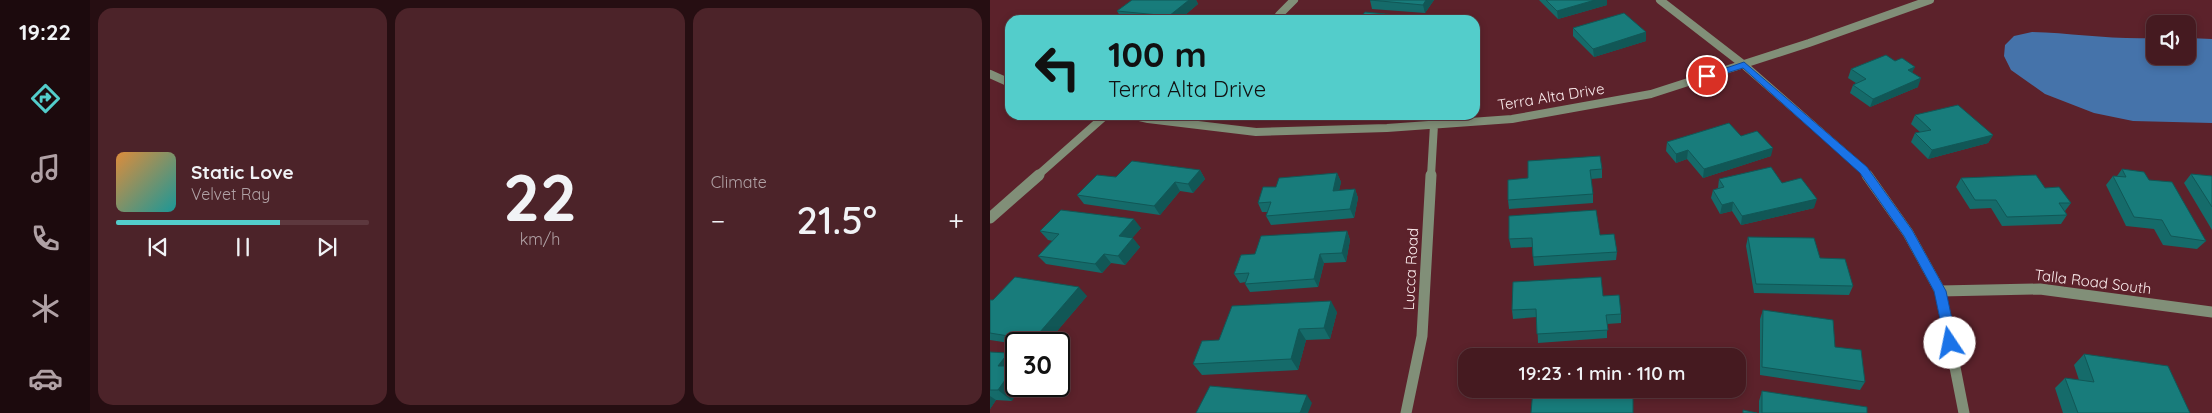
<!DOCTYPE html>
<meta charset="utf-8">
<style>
body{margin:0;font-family:Quicksand,sans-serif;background:#4c2329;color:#f1f3f6;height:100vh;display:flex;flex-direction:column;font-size:19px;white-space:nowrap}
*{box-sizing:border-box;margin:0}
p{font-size:16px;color:#b0a1a5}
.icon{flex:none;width:28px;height:28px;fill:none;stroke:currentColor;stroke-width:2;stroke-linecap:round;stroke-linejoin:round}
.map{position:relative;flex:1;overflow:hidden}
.side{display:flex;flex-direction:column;gap:8px;padding:8px;background:#260e12;width:900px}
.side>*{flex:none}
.banner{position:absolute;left:15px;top:15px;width:475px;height:105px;border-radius:15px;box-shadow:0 2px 8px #0003,0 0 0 1px #5d383e;background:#53cdcb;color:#111;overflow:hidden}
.fabs{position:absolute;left:1156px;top:15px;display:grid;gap:10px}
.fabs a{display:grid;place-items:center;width:50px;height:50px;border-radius:10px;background:#451a20;box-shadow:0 2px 8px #0003,0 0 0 1px #5d383e;font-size:25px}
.speed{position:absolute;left:15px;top:332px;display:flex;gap:10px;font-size:25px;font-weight:700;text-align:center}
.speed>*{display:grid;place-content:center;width:65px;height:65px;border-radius:50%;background:#451a20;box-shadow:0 2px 8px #0003,0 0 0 1px #5d383e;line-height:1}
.speed .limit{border:2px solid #111;border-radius:8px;background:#fff;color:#111}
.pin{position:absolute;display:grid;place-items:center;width:42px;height:42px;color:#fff;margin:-21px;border:2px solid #fff;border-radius:50%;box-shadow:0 1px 5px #0007}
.me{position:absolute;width:55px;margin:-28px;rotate:349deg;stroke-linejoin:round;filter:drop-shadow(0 0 4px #0008)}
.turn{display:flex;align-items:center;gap:18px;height:105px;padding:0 20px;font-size:22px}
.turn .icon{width:65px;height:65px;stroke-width:2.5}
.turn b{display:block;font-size:35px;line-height:42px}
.big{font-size:38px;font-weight:600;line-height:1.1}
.side .tile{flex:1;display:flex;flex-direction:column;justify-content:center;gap:8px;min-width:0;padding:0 18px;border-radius:15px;background:#4c2329}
.side .dial{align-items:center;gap:0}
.dial b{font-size:65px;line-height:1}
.song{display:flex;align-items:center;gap:15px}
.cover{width:60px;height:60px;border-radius:8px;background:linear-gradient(135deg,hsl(30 70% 55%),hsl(180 70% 35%))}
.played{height:5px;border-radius:2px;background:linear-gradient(90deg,#53cdcb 65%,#5d383e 65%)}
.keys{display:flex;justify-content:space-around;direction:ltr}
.heat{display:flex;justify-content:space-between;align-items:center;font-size:28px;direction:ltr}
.side .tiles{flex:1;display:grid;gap:8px;grid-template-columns:repeat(3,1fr)}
.trip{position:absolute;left:468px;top:348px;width:288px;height:50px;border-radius:15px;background:#451a20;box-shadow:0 2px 8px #0003,0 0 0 1px #5d383e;font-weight:600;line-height:50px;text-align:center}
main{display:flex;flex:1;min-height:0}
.menu{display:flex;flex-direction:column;width:90px;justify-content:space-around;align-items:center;background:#1c0a0d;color:#b0a1a5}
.menu .icon{width:35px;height:35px}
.menu .active{color:#53cdcb}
.menu b{font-size:22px;color:#f1f3f6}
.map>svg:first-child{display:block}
.water{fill:#4573aa}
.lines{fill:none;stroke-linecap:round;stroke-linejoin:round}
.minor-far1{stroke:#818f78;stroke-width:8}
.minor{stroke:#818f78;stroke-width:11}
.wall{fill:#156b6a}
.shaded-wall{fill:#115756}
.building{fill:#187c7b;stroke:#115756}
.route{fill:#1a73e8;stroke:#114b97}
.labels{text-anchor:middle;stroke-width:5;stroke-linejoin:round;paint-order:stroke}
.street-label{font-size:15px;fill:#faeaeb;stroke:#5c222b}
</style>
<main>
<nav class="menu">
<b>19:22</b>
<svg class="icon active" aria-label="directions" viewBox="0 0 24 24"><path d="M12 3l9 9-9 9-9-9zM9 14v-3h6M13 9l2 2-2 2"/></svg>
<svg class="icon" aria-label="music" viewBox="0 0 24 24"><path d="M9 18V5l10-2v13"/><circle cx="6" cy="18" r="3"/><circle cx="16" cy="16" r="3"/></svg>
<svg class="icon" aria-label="phone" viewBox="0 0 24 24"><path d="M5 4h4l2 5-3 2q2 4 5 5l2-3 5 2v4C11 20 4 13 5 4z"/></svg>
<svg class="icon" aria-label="climate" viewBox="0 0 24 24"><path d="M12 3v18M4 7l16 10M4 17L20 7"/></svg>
<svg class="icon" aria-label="car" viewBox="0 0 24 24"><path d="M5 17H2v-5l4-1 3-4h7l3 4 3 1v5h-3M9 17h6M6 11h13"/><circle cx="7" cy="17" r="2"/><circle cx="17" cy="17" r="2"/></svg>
</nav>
<section class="side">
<div class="tiles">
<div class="tile">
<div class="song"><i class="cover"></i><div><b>Static Love</b><p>Velvet Ray</p></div></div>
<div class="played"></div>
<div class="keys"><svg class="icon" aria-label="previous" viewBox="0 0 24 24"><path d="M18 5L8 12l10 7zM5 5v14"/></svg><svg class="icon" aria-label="pause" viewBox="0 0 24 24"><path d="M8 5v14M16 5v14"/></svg><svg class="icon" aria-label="next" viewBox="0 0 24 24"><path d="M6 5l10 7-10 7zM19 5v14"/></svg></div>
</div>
<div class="tile dial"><b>22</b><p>km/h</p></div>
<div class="tile"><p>Climate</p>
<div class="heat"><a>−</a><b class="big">21.5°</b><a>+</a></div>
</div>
</div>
</section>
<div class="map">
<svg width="1222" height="413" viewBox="0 0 1222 413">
<rect width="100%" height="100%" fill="#5c222b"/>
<path class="water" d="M1042,32c41,1 81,8 123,6v18h33v-18l24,1v84l-79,-2 -39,-8 -49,-19 -34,-24 -7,-14 1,-11 9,-9z"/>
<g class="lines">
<path class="minor-far1" d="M670,0l84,65 120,105 4,6
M289,15l15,-15
M0,74l20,9
M141,115l17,4 108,13 131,-4 125,-9 139,-25 158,-51 121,-43
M47,176l69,-61
M441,176l3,-51"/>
<path class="minor" d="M877,175l41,58 32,58 24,122
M0,218l49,-43
M950,291l100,-2 172,23
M416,413l16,-77 9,-161"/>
</g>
<path class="wall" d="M142,0h64l2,4 -19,16 -57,-1 -5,-8z
M380,0h64l-9,13 -53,-4z
M549,0h68v5l-49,14z
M583,28l73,13 -52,16 -21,-21z
M861,69l61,3 6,15 -48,20 -20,-14 3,-8 3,-2 -8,-5z
M925,115l78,20 -5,8 -60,16 -17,-17 4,-9 5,-1 -9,-8z
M751,136l30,20 -68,22 -16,-19 -11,4 -10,-12 1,-9z
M538,161l74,8v9l-11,1 2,15v9l-84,6 -1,-9 20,-22z
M1132,169l27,11 57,61 -9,8 -34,-4 -9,-16 -28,-3 -20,-41 7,-9h4z
M210,170l5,9 -12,14 -13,-2 -20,24 -76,-11 -7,-9 39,-18z
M347,173l4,9 -2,8 16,-1 3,9 -4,20 -83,7 -5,-9 2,-4h-6l-4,-9 18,-16z
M1201,174l21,2v54l-28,-47z
M971,178l84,10 26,15 -6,8 2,4 -6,9 -59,2 -11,-18 -21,1 -14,-22z
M729,179l63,4 32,25 -73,17 -9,-14 -12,3 -9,-16 2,-8 5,-2z
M151,228l-9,10 8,9 -15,18 -14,-2 -9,10 -56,-9 -8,-8 15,-15 -5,-1 -8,-9z
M357,231l3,9 -4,22 -22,1 -6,24 -68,5 -5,-8 1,-2 -6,1 -6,-9 21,-20z
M610,235l17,17 -1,8 -82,6 -2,-19 -21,1 -2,-9z
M758,237l72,21 33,28 -4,9 -95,-2 -8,-47z
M97,296l-41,48h-30l-26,-4v-40z
M613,296l18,18v9l-14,1v14l-69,5 -1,-26 -24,2 -1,-9z
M773,310l72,37 30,35 -5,8 -100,-15v-56z
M347,312l-7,27 -24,1 -8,30 -96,5 -9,-11 26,-24z
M0,352l22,49 -16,-1 -6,9z
M1094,354l106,59h-127l-8,-25 10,-10 14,2 -5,-15z
M517,389h109v2l-84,6 -23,-1z
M772,391l105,22h-108v-12z"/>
<path class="shaded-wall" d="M199,0h7l2,4 -19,16h-8l-2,-4z
M436,0h8l-9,13 -2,-8z
M605,0h12v5l-49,14 -1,-8z
M656,32v9l-52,16 -1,-8z
M925,67l-4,8 -3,-5z
M931,78l-3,9 -48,20 3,-8z
M1003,135l-5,8 -60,16 4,-9z
M783,148l-2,8 -68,22 1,-9z
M698,150l-1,9 -11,4v-9z
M210,170l5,9 -12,14 -5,-9z
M347,173l4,9 -4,18 -4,-9z
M185,182l5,9 -20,24 -6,-9z
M365,189l3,9 -4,20 -4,-9z
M827,199l-3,9 -73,17 1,-9z
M743,202l-1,9 -12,3 2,-9z
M144,219l7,9 -15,17 -7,-9z
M357,231l3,9 -4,22 -4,-9z
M143,238l7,9 -15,18 -7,-9z
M114,254l7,9 -9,10 -7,-9z
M330,254l4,9 -6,24 -4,-8z
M89,287l8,9 -41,48h-9l-4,-4z
M341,301l6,11 -7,27 -6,-11z
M309,329l7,11 -8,30 -7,-11z
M18,353l8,7v26h6l-10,15 -14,-11v-24z
M317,395l5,8 -4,10h-8z
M0,396l6,4 -6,9z"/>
<path class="building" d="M142,0h57l-20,16 -52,-5z
M380,0h56l-3,5z
M556,0h49l-38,11z
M375,12l51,5 -2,3h-56z
M634,13l22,19 -53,17 -20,-21z
M896,55l9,6 7,-3 13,9 -7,3 13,8 -48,21 -20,-14 13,-6 -15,-10z
M968,105l35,30 -61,15 -17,-17 16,-3 -16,-15z
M739,123l12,13 16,-5 16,17 -69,21 -16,-19 -12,4 -9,-12z
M610,156l2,13 -12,1 3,24 -85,6v-20l20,-2v-17z
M142,161l68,9 -12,14 -13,-2 -21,24 -77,-11 20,-20 19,2z
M781,167l11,16 19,-5 16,21 -75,17 -9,-14 -11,3 -9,-15 11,-3 -5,-8z
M1132,169l22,3 5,8 23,2 34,59 -35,-5 -9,-16 -28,-3 -21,-41 13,1z
M347,173l-4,18 22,-2 -5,20 -84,7 5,-14 -13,1 5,-16h13l3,-9z
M1201,174l21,2v31z
M1046,175l9,13 14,-1 12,16h-12l8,12 -60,2 -11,-17h-21l-14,-22z
M71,210l73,9 -15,17 14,2 -15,18 -14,-2 -9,10 -57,-8 21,-22 -19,-3z
M606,210l4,25 14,-1 3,18 -84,5 -1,-19 -23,1v-23z
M357,231l-5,22 -22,1 -6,25 -69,5 4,-11 -15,1 7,-19 14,-1 6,-18z
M758,237l66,1 6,20 25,1 8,27 -97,-2z
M25,277l64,10 -46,53 -43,-7v-33h3z
M611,277l2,19 16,-1 2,19 -15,1 2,15 -71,4 -1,-25 -24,1 1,-28z
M341,301l-7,27 -25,1 -8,30 -98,5 9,-23 17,-1 13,-34z
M773,310l70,10 2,27 26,3 4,32 -103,-15z
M521,351l105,3v2h-106z
M0,352l18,1 -10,13h17l-17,24h-8z
M1094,354l84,12 22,47h-112l-13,-35 29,4z
M220,386l97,9 -7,18h-104z
M543,389h83v2l17,1v21h-102z
M772,391l105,16v6h-105z
M753,410l14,3h-14z"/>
<path class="route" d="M754,62l123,105 45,63 34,61 11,52 -2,4 -5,2 -4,-2 -12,-56 -30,-55 -44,-63 -117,-105 -36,11 -5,-3z"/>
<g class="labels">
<g class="street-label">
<text transform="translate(561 97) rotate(-9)" y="5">Terra Alta Drive</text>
<text transform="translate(421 269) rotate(-87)" y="5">Lucca Road</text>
<text transform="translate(1103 282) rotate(7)" y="5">Talla Road South</text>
</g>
</g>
</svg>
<div class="fabs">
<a><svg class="icon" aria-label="sound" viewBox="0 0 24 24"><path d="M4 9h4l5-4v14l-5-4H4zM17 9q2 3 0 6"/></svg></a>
</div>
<div class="speed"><div class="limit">30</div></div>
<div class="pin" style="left:717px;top:76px;background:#d93025"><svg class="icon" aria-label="arrive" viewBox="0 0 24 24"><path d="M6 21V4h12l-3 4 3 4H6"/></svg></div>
<svg class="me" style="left:960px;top:343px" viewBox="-20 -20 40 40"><circle r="19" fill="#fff"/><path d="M0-13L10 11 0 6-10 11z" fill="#1a73e8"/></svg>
<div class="trip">19:23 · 1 min · 110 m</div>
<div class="banner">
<div class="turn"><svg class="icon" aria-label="left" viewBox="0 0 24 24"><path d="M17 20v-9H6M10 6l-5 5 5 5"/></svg><div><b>100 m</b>Terra Alta Drive</div></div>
</div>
</div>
</main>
